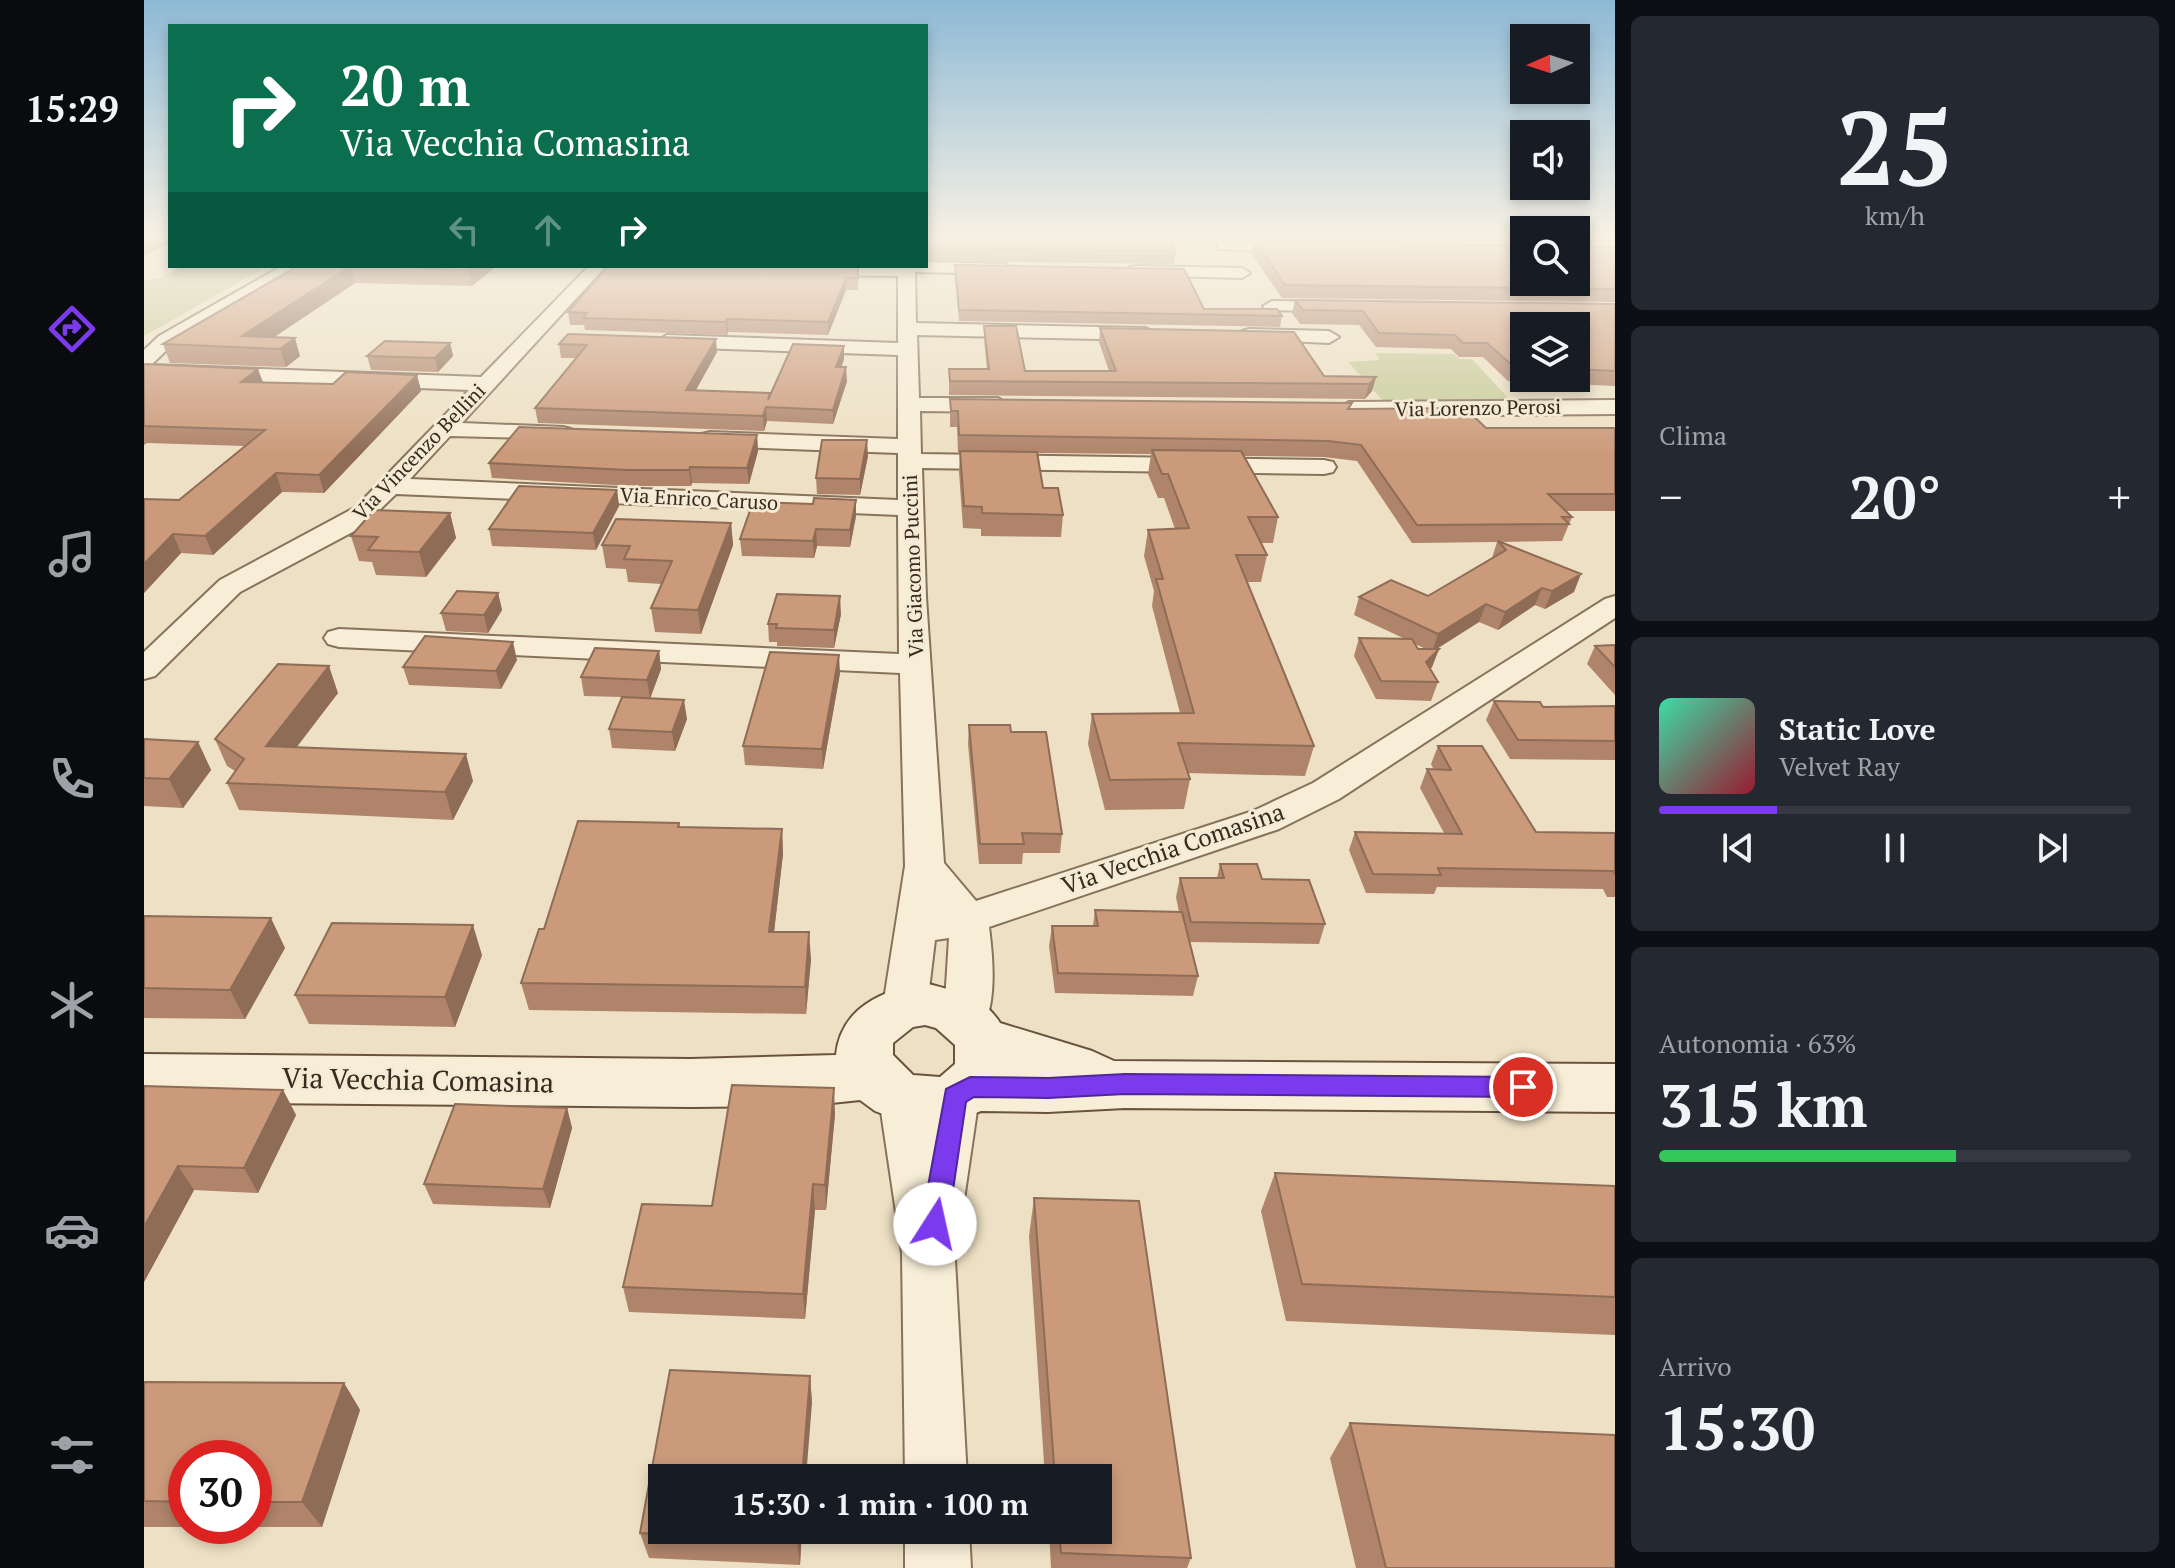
<!DOCTYPE html>
<html lang="it">
<meta charset="utf-8">
<style>
body{margin:0;font-family:"PT Serif",serif;background:#242831;color:#f1f3f6;height:100vh;display:flex;flex-direction:column;font-size:30px;white-space:nowrap}
*{box-sizing:border-box;margin:0}
p{font-size:26px;color:#9ea1a6}
.icon{flex:none;width:44px;height:44px;fill:none;stroke:currentColor;stroke-width:2;stroke-linecap:round;stroke-linejoin:round}
.map{position:relative;flex:1;overflow:hidden}
.side{display:flex;flex-direction:column;gap:16px;padding:16px;background:#0d0f14;width:560px}
.side>*{flex:none}
.banner{position:absolute;left:24px;top:24px;width:760px;height:244px;border-radius:0px;box-shadow:0 4px 12px #0003;background:#0b6e4f;color:#fff;overflow:hidden}
.needle{width:52px;rotate:267deg}
.buttons{position:absolute;left:1366px;top:24px;display:grid;gap:16px}
.buttons a{display:grid;place-items:center;width:80px;height:80px;border-radius:0px;background:#171b24;box-shadow:0 4px 12px #0003;font-size:40px}
.speed{position:absolute;left:24px;top:1440px;display:flex;gap:16px;font-size:40px;font-weight:700;text-align:center}
.speed>*{display:grid;place-content:center;width:104px;height:104px;border-radius:50%;background:#171b24;box-shadow:0 4px 12px #0003;line-height:1}
.speed .limit{border:12px solid #d22;background:#fff;color:#111}
.pin{position:absolute;display:grid;place-items:center;width:68px;height:68px;color:#fff;margin:-34px;border:4px solid #fff;border-radius:50%;box-shadow:0 2px 8px #0007}
.me{position:absolute;width:88px;margin:-44px;rotate:10deg;stroke-linejoin:round;filter:drop-shadow(0 0 6px #0008)}
.turn{display:flex;align-items:center;gap:28px;height:168px;padding:0 40px;font-size:36px}
.turn .icon{width:104px;height:104px;stroke-width:2.5}
.turn b{display:block;font-size:56px;line-height:68px}
.lanes{display:flex;align-items:center;height:76px;padding:0 40px;background:#0003;justify-content:center;gap:40px;direction:ltr}
.lanes .off{opacity:.35}
.big{font-size:60px;font-weight:600;line-height:1.1}
.side .tile{flex:1;display:flex;flex-direction:column;justify-content:center;gap:12px;min-width:0;padding:0 28px;border-radius:12px;background:#242831}
.side .dial{align-items:center;gap:0}
.dial b{font-size:104px;line-height:1}
.song{display:flex;align-items:center;gap:24px}
.cover{width:96px;height:96px;border-radius:12px;background:linear-gradient(135deg,hsl(160 70% 55%),hsl(350 70% 35%))}
.played{height:8px;border-radius:4px;background:linear-gradient(90deg,#7c3aed 25%,#363941 25%)}
.keys{display:flex;justify-content:space-around;direction:ltr}
.heat{display:flex;justify-content:space-between;align-items:center;font-size:44px;direction:ltr}
.charge{height:12px;border-radius:6px;background:linear-gradient(90deg,#34c759 63%,#363941 0)}
.trip{position:absolute;left:504px;top:1464px;width:464px;height:80px;border-radius:0px;background:#171b24;box-shadow:0 4px 12px #0003;font-weight:600;line-height:80px;text-align:center}
main{display:flex;flex:1;min-height:0}
.tab-bar{display:flex;flex-direction:column;width:144px;justify-content:space-around;align-items:center;background:#090b0e;color:#9ea1a6}
.tab-bar .icon{width:56px;height:56px}
.tab-bar .current{color:#7c3aed}
.tab-bar b{font-size:36px;color:#f1f3f6}
.map>svg:first-child{display:block}
.green{fill:#c6cb98}
.lines{fill:none;stroke-linecap:round;stroke-linejoin:round}
.street-casing{stroke:#87725b;stroke-width:4}
.secondary-casing{stroke:#69533e;stroke-width:4}
.street{fill:#f8eed7;fill-rule:evenodd}
.secondary{fill:#f8eed7;fill-rule:evenodd}
.wall{fill:#af846a;fill-rule:evenodd}
.shaded-wall{fill:#8e6c56}
.building{fill:#cb9a7b;stroke:#8e6c56;stroke-width:2}
.route{fill:#7c3aed;stroke:#51269a;stroke-width:2}
.labels{text-anchor:middle;stroke-width:6;stroke-linejoin:round;paint-order:stroke}
.far-street-label{font-size:20px;fill:#382a1f;stroke:#f5ead4}
.street-label{font-size:24px;fill:#382a1f;stroke:#f5ead4}
.near-street-label{font-size:28px;fill:#382a1f;stroke:#f5ead4}
</style>
<main>
<nav class="tab-bar">
<b>15:29</b>
<svg class="icon current" aria-label="directions" viewBox="0 0 24 24"><path d="M12 3l9 9-9 9-9-9zM9 14v-3h6M13 9l2 2-2 2"/></svg>
<svg class="icon" aria-label="music" viewBox="0 0 24 24"><path d="M9 18V5l10-2v13"/><circle cx="6" cy="18" r="3"/><circle cx="16" cy="16" r="3"/></svg>
<svg class="icon" aria-label="phone" viewBox="0 0 24 24"><path d="M5 4h4l2 5-3 2q2 4 5 5l2-3 5 2v4C11 20 4 13 5 4z"/></svg>
<svg class="icon" aria-label="climate" viewBox="0 0 24 24"><path d="M12 3v18M4 7l16 10M4 17L20 7"/></svg>
<svg class="icon" aria-label="car" viewBox="0 0 24 24"><path d="M5 17H2v-5l4-1 3-4h7l3 4 3 1v5h-3M9 17h6M6 11h13"/><circle cx="7" cy="17" r="2"/><circle cx="17" cy="17" r="2"/></svg>
<svg class="icon" aria-label="filters" viewBox="0 0 24 24"><path d="M4 7h16M4 17h16"/><circle cx="9" cy="7" r="2"/><circle cx="15" cy="17" r="2"/></svg>
</nav>
<div class="map">
<svg width="1471" height="1568" viewBox="0 0 1471 1568">
<rect width="100%" height="100%" fill="#ede0c4"/>
<path class="green" d="M40,266h84l-124,70v-56l16,-2z
M1231,353l79,1 6,5h12l39,42 -124,4 -39,-43 32,-2z"/>
<g class="lines">
<g class="street-casing">
<path id="street" d="M1080,241l79,1 8,5 -8,5 -85,-3v-6z
M782,262l79,2 8,5 -8,5 -90,-2 1,51 230,5 10,6 -10,6 -229,-5 2,63h79l11,7 -11,7 -78,-1 1,43 403,6 9,2 3,5 -3,5 -9,2 -402,-6 4,129 18,266 32,38 277,-90 60,-28 292,-184 10,-3v22l-276,181 -60,30 -290,98c4,31 8,75 -7,103l-16,6 -16,-6 -6,-12 5,-80 -14,2 -8,66 -6,12 -16,5 -16,-5 -6,-12 22,-140 -5,-193 -561,-26 -11,-3 -4,-6 4,-6 11,-3 560,25 -1,-139 -502,-21 -34,33 -122,65 -85,84 -11,3v-27l76,-72 136,-73 113,-117 -325,-13v-27l15,-14 123,-70h20l-129,78 -22,21 330,12 108,-111h17l-144,157 101,4 8,2 3,5 -3,5 -121,-3 -40,43 488,21v-47l-188,-7 -8,-2 -4,-5 4,-5 8,-2 188,7v-84l-231,-8 -10,-6 10,-6 231,8v-67l-90,-1 -8,-5 4,-4h122z
M992,266l106,2 8,5 -8,5 -112,-3 -2,-4 2,-4z
M1128,301l71,1 9,5 -9,5 -77,-2 -3,-4z
M1105,329l80,2 10,6 -10,6 -87,-4 -3,-4 3,-4z
M1471,400v14l-266,2 -11,-7 11,-7z
M811,1077l17,6 7,14 -19,130 -6,15 13,236h-62l-3,-225 -23,-155 7,-14 17,-6 17,6 9,25 9,-26z
M761,1530h64l2,38h-66z"/>
</g>
<g class="secondary-casing">
<path id="secondary" d="M781,983c29,8 59,13 75,40l92,28 22,10 501,3v48l-490,-4 -77,4 -67,-1 -41,15 -36,-4 -29,-11 -15,-11 -57,6 -112,1 -547,-5v-48l547,5 145,-4c5,-48 47,-65 89,-72zM781,1025l11,3 19,17v19l-15,13 -27,-2 -20,-20v-12l20,-16z"/>
</g>
<use href="#street" class="street"/>
<use href="#secondary" class="secondary"/>
</g>
<path class="wall" d="M782,235h598v8l-355,-4 7,12 -2,13 -248,-3z
M1432,235h39v8h-38l3,3 35,1v55l-333,-4 -31,-45 3,-13 270,42z
M811,265l249,44 78,7 -2,11 -321,-6 -4,-45z
M154,266h199l-25,20 -117,-3 -81,54 26,19 -14,11 -116,-4 -7,-19z
M714,267v23h-12l-18,45 -100,-3 -1,3 -142,-5 -1,-5h-14l-2,-13z
M1151,300l320,4v82l-107,-5 -25,-24h-24l-8,-8 -75,-2 -17,-22 -59,-1 -8,-11zM1380,326h52v52h-52z
M840,326l41,45h84l-10,-29 1,-14 224,48 52,1 -4,14 -7,8 -416,-4v-26h38l-3,-30z
M306,343l3,13 -15,16 -67,-2 -4,-14z
M415,344l158,8 -21,38 74,3 74,-47v13l-3,8 6,14 -14,43 -66,-3 -3,10 -226,-8 -3,-15 42,-50h-16z
M0,364l119,18 70,2 84,-9 4,16 -97,102 -42,-1 -69,63 -32,-2 -37,40v-94l35,1 66,-54 -98,-3 -3,2z
M806,399l401,10 135,19h129v83h-49l6,6 -10,24 -62,1 74,50 -29,17 -10,-4 -37,25 -19,-8 -43,27h3l-7,18 -2,2 8,13 -7,19 -55,-2 -22,-43 5,-18 46,1 -51,-24 5,-18 69,-1 64,-38 5,-16 -85,1 -55,-82 -33,-4 -81,-1 35,61 -5,26h-12l6,12 -6,27h-14l67,164 -9,30 -117,-3 2,6 -6,30 -79,1 -17,-66 4,-30 88,-1 -28,-107 2,-15 -10,-35 4,-26 27,-1 -11,-31h-6l-10,-24 3,-20 -113,-1 5,35 20,27 -2,22 -80,-1v-7l-18,-1 -4,-56 1,-20h-2l-1,-25h-7zM1271,644l11,5h-8z
M613,435l1,16 -9,33 -57,-1 -1,3h-60l-139,-8 -3,-15z
M724,456l-8,39 -43,-1 -1,-16z
M473,490l2,16 -23,44 -104,-4 -3,-17z
M712,500v16l-6,31 -33,-1 -3,12 -72,-2 -2,-17 73,-35z
M306,513l6,25 -30,39 -50,-2 -4,-13 -13,-1 -8,-25z
M587,523l2,22 -32,89 -46,-2 -4,-24 11,-24 -34,-2 -2,-13 -20,-1 -4,-23z
M354,593l4,17 -14,23 -42,-2 -5,-18z
M697,614l-7,34 -57,-2v-4h-8l-1,-18z
M1471,645v50l-28,-31 8,-18z
M515,651l2,18 -11,29 37,21 -12,32 -63,-3 -3,-19 13,-32 -38,-1 -3,-19z
M373,660l-16,29 -92,-4 -6,-18z
M696,673l-17,96 -78,-4 -2,-19z
M194,693l-42,54 177,34 -20,39 -214,-10 -12,-27 8,-12 -8,-5 -12,-27z
M1350,701l49,6 72,-1v54l-105,-1 -24,-39z
M825,725l42,7 51,102 -2,19h-37l-1,11h-43l-11,-120z
M0,739l54,3 13,28 -28,38 -39,-2z
M1294,746l98,86 79,1v64h-8l-4,-8 -166,-2 -3,7 -68,-1 -17,-43 6,-18 89,1 -24,-45 7,-19 7,1 -3,-6z
M535,823l1,4 102,2 1,25 -9,78 37,27 -5,55 -277,-4 -8,-27 23,-54z
M1076,864l42,15 63,45 -6,20 -129,-2 8,34 -5,20 -138,-3 -6,-47 3,-20h41l2,-16 84,2 -3,-15 4,-19h37z
M0,916l141,32 -40,71 -101,-1z
M338,955l-27,72 -146,-3 -14,-29z
M0,1086l139,4 13,25 -38,78 -64,-3 -50,92z
M423,1108l5,20 -22,80 -117,-4 -9,-20z
M691,1114l-9,96h-11l-10,109 -176,-7 -6,-25 89,-81z
M1131,1173l340,13v149l-329,-14 -25,-110z
M890,1198l157,360 -4,10h-136l-2,-38h49v-52h-53l-16,-242z
M666,1376l2,27 -150,127h140l-2,35 -151,-7 -9,-25z
M0,1382l200,1 16,27 -38,117h-178zM42,1458h68v68h-68z
M1206,1423l265,145h-259l-26,-110z"/>
<path class="shaded-wall" d="M16,235h10v8l-26,13v-13z
M207,266l4,17 -97,65 -16,-12z
M330,266h23l-25,20 -4,-16z
M702,278v12l-18,45v-13z
M583,319l1,13 -1,3 -1,-13z
M151,338l5,18 -14,11 -6,-18z
M572,339l1,13 -29,52 -2,-14z
M306,343l3,13 -15,16 -3,-14z
M700,346v13l-7,22 -1,-14z
M702,367l1,14 -14,43v-14z
M114,369l6,16 -23,-3z
M273,375l4,16 -97,102 -5,-18z
M1232,377l-4,14 -7,8 4,-15z
M622,407l1,14 -3,10 -1,-15z
M613,435l1,16 -9,33 -2,-16z
M723,440l1,16 -8,39v-16z
M546,467l2,16 -1,3 -2,-16z
M132,473l6,19 -69,63 -8,-19z
M473,490l2,16 -23,44 -3,-17z
M712,500v16l-6,31v-17z
M306,513l6,25 -30,39 -7,-25z
M587,523l2,22 -32,89 -3,-24z
M672,529l1,17 -3,12 -1,-17z
M29,534l8,19 -37,40v-29z
M1437,574l-7,18 -29,17 7,-18z
M1398,588l-7,17 -37,25 7,-18z
M354,593l4,17 -14,23 -4,-18z
M696,596l1,18 -7,34v-18z
M1342,604l-7,18 -47,30 6,-18z
M369,642l4,18 -16,29 -5,-18z
M1295,649l-7,18 -13,13 7,-18z
M515,651l2,18 -11,30 -3,-19z
M695,655l1,18 -17,96 -1,-20z
M185,666l9,27 -61,80 -11,-27z
M540,700l3,19 -12,32 -3,-19z
M54,742l13,28 -28,38 -14,-29z
M322,754l7,27 -20,39 -8,-28z
M638,829l1,25 -12,104 -2,-26z
M127,918l14,30 -40,71 -15,-29z
M329,925l9,30 -27,72 -10,-30z
M665,932l2,27 -5,55 -1,-27z
M690,1088l1,26 -9,96 -1,-25z
M139,1090l13,25 -38,78 -14,-25z
M423,1108l5,20 -22,80 -7,-19z
M34,1166l16,24 -50,92v-55z
M669,1184l2,26 -10,109 -2,-25z
M666,1376l2,27 -6,75h-4z
M200,1383l16,27 -38,117 -20,-25z
M654,1530h4l-2,35 -3,-24z"/>
<path class="building" d="M0,235h16l-16,8z
M782,235h241l9,16 -250,-3z
M1432,235h2l-1,8 3,3 35,1v42l-330,-4 -31,-45 270,6v36h52z
M811,265l229,4 20,40h73l5,7 -323,-6z
M154,266h176l-6,4 -117,-4 -109,70 53,2 -15,11 -117,-5z
M464,266l250,1v11h-12l-18,44 -101,-3 -1,3 -143,-4 4,-5 -19,-1z
M1151,300l320,4v67l-39,-2v-43h-52v41l-11,-1 -26,-23h-24l-8,-8 -76,-2 -16,-22 -60,-1z
M840,326h32l9,45h91l-16,-43 194,4 30,44 52,1 -7,7 -419,-3 -1,-12h40z
M424,334l148,5 -30,51 84,3 -2,7 25,-56 51,2 -8,21h10l-13,43 -67,-3 -3,9 -228,-8 52,-63 -28,-1z
M241,341l65,2 -15,15 -68,-2z
M0,364l114,5 -17,13 92,2 13,-12 71,3 -98,100 -43,-2 -71,63 -32,-2 -29,30v-65l35,1 86,-70 -121,-4z
M806,399l402,4 -4,6 117,-1 21,20h129v66h-67l24,23h-10l7,7 -152,1 -56,-80 -33,-4 -369,-6 -1,-24h-7z
M375,427l238,8 -10,33 -57,-1 -1,3h-61l-139,-7z
M678,440h45l-7,39 -44,-1z
M1008,450l89,1 37,66h-30l19,38h-31l78,191 -136,-3 12,36 -80,1 -18,-66 102,-1 -38,-134h7l-15,-49 41,-2 -21,-54h-6z
M816,451l77,1 6,36h15l5,27 -81,-2v-6l-18,-1z
M375,486l98,4 -24,43 -104,-4z
M670,498l42,2 -6,30 -34,-1 -3,12 -73,-2 13,-37 60,2z
M230,510l76,3 -31,39 -51,-2 10,-13 -27,-1z
M472,519l115,4 -33,87 -47,-2 21,-47 -48,-2 6,-13 -28,-1z
M1354,541l83,33 -29,17 -10,-3 -37,24 -19,-8 -48,30 -79,-37 32,-17 37,16 78,-46z
M313,591l41,2 -14,22 -43,-2z
M633,594l63,2 -6,34 -58,-2 1,-4h-9z
M281,636l88,6 -17,29 -93,-4z
M1215,638l53,1 6,10h21l-13,13 12,20 -57,-1z
M1471,645v22l-20,-21z
M451,648l64,3 -12,29 -66,-3z
M626,652l69,3 -17,94 -79,-3z
M134,664l51,2 -63,80 200,8 -21,38 -218,-9 17,-24 -29,-20z
M478,697l62,3 -12,32 -63,-3z
M1350,701l46,1 3,5 72,-1v35l-97,-1z
M825,725h41l1,7h35l16,102 -40,-1 2,11h-44z
M0,739l54,3 -29,37 -25,-1z
M1294,746h44l54,86 79,1v41l-2,-3 -175,-3 3,7 -68,-1 -18,-42 107,2 -35,-65 24,1z
M434,821l101,2 -1,4 104,2 -13,103h40l-4,55 -284,-4 18,-54h5z
M1076,864h37l5,15 47,1 16,44 -134,-2 -11,-44h44z
M951,910l87,2 16,64 -140,-3 -6,-47h46z
M0,916l127,2 -41,72 -86,-2z
M188,923l141,2 -28,72 -150,-2z
M588,1085l102,3 -9,97 -12,-1 -10,110 -180,-7 19,-83 70,2z
M0,1086l139,4 -39,78 -66,-2 -34,61z
M311,1104l112,4 -24,81 -119,-5z
M1131,1173l340,13v111l-313,-13z
M890,1198l105,3 52,357 -130,-5 -2,-23h39v-52h-43z
M526,1370l140,6 -8,102h-140v52h136l-1,11 -157,-8z
M0,1382l200,1 -42,119h-48v-44h-68v44l-42,-1z
M1206,1423l265,12v133h-229z"/>
<linearGradient id="sky" x2="0" y2="1"><stop stop-color="#8db9d5"/><stop offset="0.52" stop-color="#f7f1e4"/><stop offset="1" stop-color="#f7f1e4" stop-opacity="0"/></linearGradient>
<rect width="1471" height="455" fill="url(#sky)"/>
<path class="route" d="M981,1074l398,3 9,3 3,7 -3,7 -9,3 -398,-3 -77,4 -74,-1 -8,5 -18,122 -4,9 -9,4 -10,-4 -4,-9 25,-135 24,-12 78,1z"/>
<g class="labels">
<g class="far-street-label">
<text transform="translate(1334 408) rotate(-1)" y="7">Via Lorenzo Perosi</text>
<text transform="translate(275 452) rotate(-46)" y="7">Via Vincenzo Bellini</text>
<text transform="translate(555 499) rotate(3)" y="7">Via Enrico Caruso</text>
<text transform="translate(769 566) rotate(-92)" y="7">Via Giacomo Puccini</text>
</g>
<g class="street-label">
<text transform="translate(1029 849) rotate(-19)" y="8">Via Vecchia Comasina</text>
</g>
<g class="near-street-label">
<text transform="translate(274 1080) rotate(1)" y="10">Via Vecchia Comasina</text>
</g>
</g>
</svg>
<div class="buttons">
<a><svg class="needle" viewBox="-14 -14 28 28"><path d="M0-13l5 13h-10z" fill="#e53935"/><path d="M0 13l5-13h-10z" fill="#9ea1a6"/></svg></a>
<a><svg class="icon" aria-label="sound" viewBox="0 0 24 24"><path d="M4 9h4l5-4v14l-5-4H4zM17 9q2 3 0 6"/></svg></a>
<a><svg class="icon" aria-label="search" viewBox="0 0 24 24"><circle cx="10" cy="10" r="6"/><path d="M15 15l6 6"/></svg></a>
<a><svg class="icon" aria-label="layers" viewBox="0 0 24 24"><path d="M12 4l9 5-9 5-9-5zM3 14l9 5 9-5"/></svg></a>
</div>
<div class="speed"><div class="limit">30</div></div>
<div class="pin" style="left:1379px;top:1087px;background:#d93025"><svg class="icon" aria-label="arrive" viewBox="0 0 24 24"><path d="M6 21V4h12l-3 4 3 4H6"/></svg></div>
<svg class="me" style="left:791px;top:1224px" viewBox="-20 -20 40 40"><circle r="19" fill="#fff"/><path d="M0-13L10 11 0 6-10 11z" fill="#7c3aed"/></svg>
<div class="trip">15:30 · 1 min · 100 m</div>
<div class="banner">
<div class="turn"><svg class="icon" aria-label="right" viewBox="0 0 24 24"><path d="M7 20v-9h11M14 6l5 5-5 5"/></svg><div><b>20 m</b>Via Vecchia Comasina</div></div>
<div class="lanes"><svg class="icon off" aria-label="left" viewBox="0 0 24 24"><path d="M17 20v-9H6M10 6l-5 5 5 5"/></svg><svg class="icon off" aria-label="ahead" viewBox="0 0 24 24"><path d="M12 20V5M6 11l6-6 6 6"/></svg><svg class="icon" aria-label="right" viewBox="0 0 24 24"><path d="M7 20v-9h11M14 6l5 5-5 5"/></svg></div>
</div>
</div>
<section class="side">
<div class="tile dial"><b>25</b><p>km/h</p></div>
<div class="tile"><p>Clima</p>
<div class="heat"><a>−</a><b class="big">20°</b><a>+</a></div>
</div>
<div class="tile">
<div class="song"><i class="cover"></i><div><b>Static Love</b><p>Velvet Ray</p></div></div>
<div class="played"></div>
<div class="keys"><svg class="icon" aria-label="previous" viewBox="0 0 24 24"><path d="M18 5L8 12l10 7zM5 5v14"/></svg><svg class="icon" aria-label="pause" viewBox="0 0 24 24"><path d="M8 5v14M16 5v14"/></svg><svg class="icon" aria-label="next" viewBox="0 0 24 24"><path d="M6 5l10 7-10 7zM19 5v14"/></svg></div>
</div>
<div class="tile"><p>Autonomia · 63%</p><b class="big">315 km</b><div class="charge"></div></div>
<div class="tile"><p>Arrivo</p><b class="big">15:30</b></div>
</section>
</main>
